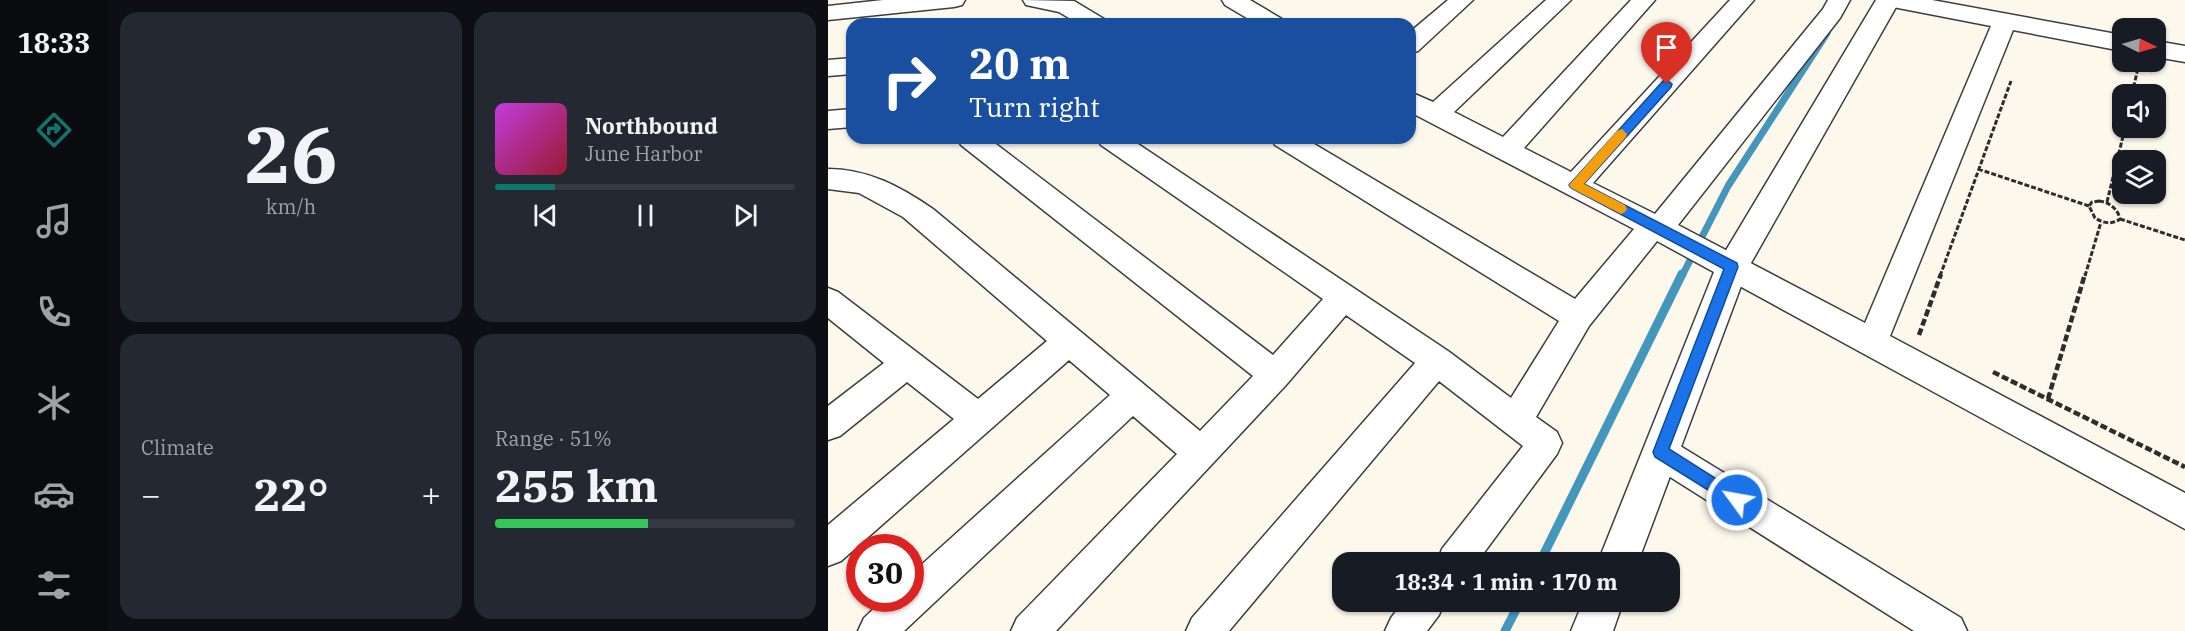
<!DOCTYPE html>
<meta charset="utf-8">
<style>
body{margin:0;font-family:"IBM Plex Serif",serif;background:#242831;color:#f1f3f6;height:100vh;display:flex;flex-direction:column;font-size:22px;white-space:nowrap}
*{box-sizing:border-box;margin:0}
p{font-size:20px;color:#9ea1a6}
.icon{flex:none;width:33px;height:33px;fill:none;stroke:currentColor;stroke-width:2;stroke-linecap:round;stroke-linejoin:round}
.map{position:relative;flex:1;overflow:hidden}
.drawer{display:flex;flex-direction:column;gap:12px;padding:12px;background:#0d0f14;width:720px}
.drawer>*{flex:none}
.banner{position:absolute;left:18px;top:18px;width:570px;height:126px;border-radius:18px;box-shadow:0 2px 4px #0004;background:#1a4fa0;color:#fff;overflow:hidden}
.needle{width:39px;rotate:95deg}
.controls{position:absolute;left:1284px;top:18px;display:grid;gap:12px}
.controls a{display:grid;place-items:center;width:54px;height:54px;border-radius:12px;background:#171b24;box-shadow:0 2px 4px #0004;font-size:30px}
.speed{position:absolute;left:18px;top:534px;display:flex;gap:12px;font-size:30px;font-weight:700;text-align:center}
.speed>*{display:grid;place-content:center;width:78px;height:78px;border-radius:50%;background:#171b24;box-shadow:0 2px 4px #0004;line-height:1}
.speed .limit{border:9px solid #d22;background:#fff;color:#111}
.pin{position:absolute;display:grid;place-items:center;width:51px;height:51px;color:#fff;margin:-62px -26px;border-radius:50% 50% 50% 0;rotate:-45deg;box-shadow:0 0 6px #0007}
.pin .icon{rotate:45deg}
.me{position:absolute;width:66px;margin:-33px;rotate:302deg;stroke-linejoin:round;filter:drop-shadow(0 0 4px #0008)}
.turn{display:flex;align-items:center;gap:21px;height:126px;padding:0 24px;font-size:27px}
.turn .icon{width:78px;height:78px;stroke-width:2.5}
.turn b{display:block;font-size:42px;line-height:51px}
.big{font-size:45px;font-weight:700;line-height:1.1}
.drawer .widget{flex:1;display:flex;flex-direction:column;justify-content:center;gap:9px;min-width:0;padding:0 21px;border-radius:18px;background:#242831}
.drawer .dial{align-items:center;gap:0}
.dial b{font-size:78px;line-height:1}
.song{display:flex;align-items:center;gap:18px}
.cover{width:72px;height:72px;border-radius:9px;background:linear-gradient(135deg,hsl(290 70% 55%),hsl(350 70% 35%))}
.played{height:6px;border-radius:3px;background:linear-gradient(90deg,#0f766e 20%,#363941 20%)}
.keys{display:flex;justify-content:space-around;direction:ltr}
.heat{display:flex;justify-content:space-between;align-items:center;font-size:33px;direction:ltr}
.charge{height:9px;border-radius:4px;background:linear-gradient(90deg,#34c759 51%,#363941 0)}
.drawer .tiles{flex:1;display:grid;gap:12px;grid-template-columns:repeat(2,1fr)}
.trip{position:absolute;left:504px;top:552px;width:348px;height:60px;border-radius:18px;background:#171b24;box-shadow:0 2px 4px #0004;font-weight:700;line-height:60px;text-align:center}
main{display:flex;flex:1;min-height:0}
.tab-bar{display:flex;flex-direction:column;width:108px;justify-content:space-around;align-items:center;background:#090b0e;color:#9ea1a6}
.tab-bar .icon{width:42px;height:42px}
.tab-bar .on{color:#0f766e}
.tab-bar b{font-size:27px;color:#f1f3f6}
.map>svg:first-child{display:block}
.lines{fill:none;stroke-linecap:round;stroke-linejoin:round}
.stream-far1{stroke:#4596bd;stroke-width:7}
.stream{stroke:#4596bd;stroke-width:9}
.minor-casing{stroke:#3e3e3e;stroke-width:3}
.tertiary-casing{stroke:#3e3e3e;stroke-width:3}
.path-far1{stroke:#2d2d2d;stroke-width:3;stroke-dasharray:5 2;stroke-linecap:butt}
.path{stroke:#2d2d2d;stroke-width:4.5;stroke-dasharray:7 3;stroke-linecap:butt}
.minor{fill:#fff;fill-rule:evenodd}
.tertiary{fill:#fff;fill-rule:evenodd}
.route{fill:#1a73e8;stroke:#114b97;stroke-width:1.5}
.slow{fill:#f59e0b}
</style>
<main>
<nav class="tab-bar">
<b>18:33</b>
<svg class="icon on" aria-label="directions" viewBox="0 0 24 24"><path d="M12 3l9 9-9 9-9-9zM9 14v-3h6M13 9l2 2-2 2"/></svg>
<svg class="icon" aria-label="music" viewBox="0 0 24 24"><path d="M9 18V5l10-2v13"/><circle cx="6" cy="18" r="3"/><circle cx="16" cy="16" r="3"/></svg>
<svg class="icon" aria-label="phone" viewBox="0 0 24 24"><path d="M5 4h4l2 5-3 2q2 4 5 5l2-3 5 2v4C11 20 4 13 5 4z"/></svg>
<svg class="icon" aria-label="climate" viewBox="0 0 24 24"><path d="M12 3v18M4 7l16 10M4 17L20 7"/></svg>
<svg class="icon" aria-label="car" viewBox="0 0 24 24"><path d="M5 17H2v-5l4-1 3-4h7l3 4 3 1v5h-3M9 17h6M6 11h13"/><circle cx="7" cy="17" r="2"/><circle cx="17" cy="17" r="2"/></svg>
<svg class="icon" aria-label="filters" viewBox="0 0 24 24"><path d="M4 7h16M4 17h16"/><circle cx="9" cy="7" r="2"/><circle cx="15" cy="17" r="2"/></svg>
</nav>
<section class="drawer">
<div class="tiles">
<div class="widget dial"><b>26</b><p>km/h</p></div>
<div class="widget">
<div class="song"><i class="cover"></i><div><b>Northbound</b><p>June Harbor</p></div></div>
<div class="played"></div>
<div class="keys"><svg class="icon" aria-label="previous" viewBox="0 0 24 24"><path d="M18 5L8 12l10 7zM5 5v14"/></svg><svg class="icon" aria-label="pause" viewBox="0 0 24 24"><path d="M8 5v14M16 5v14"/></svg><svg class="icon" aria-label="next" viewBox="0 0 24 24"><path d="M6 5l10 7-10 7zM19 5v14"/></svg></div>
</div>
<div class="widget"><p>Climate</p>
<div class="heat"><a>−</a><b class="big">22°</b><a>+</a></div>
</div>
<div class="widget"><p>Range · 51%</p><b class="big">255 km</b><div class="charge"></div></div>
</div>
</section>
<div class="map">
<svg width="1357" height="631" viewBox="0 0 1357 631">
<rect width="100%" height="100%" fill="#fdf8ec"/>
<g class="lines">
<path class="stream-far1" d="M854,276l46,-90 99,-153"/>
<path class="stream" d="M712,562l142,-288
M677,631l15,-29"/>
<g class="minor-casing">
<path id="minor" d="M55,0h82l-3,5 -8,2 -126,13v-14z
M195,0l51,1 30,18 4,5h-29l-20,-12 -33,-7z
M394,0h28l32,19 4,5h-29l-32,-19z
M620,0h25l-55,51 -8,2v-21z
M718,0h25l-117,112 49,25 128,-137h24l-131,148 47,24 159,-172h24l-161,183 62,31 168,-205 5,-9h22l-10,18 -162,207 187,98 126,-297 -98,-19 -8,-2 -3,-5h50l190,35v16l-109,-21 -123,306 295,157v36l-528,-288 -68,85 -53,91 21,15 5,11 -5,11 -80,108h-40l5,-13 81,-103 -84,-65 -210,250h-43l6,-13 223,-255 -69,-48 -60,70 -230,246h-45l6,-13 160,-164 -44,-38 -229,215h-46l6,-13 21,-20h25v-23l200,-180 -41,-35 -228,201 -13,5v-41l126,-106 -47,-37 -67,54 -12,4v-34l56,-43 -56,-45v-30l10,4 140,107 69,-58 -144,-124 -44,-24 -31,-4v-20c40,0 73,18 105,40l267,222 53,-55 -292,-231 -4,-7h31l285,217 50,-56 -222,-154 -4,-7h32l319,213 63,47 48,-77 -284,-176 -4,-7h33l271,161 59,-70 -224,-117v-20l23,10z
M1328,41l29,5v16l-29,-5z
M24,58v16l-24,2v-16z
M24,109v18l-24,2v-18z
M832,436l12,5 289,177 6,13h-53l-266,-168 -5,-11 5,-11z
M575,602h41l-5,13 -12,16h-42l6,-13z"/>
</g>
<g class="tertiary-casing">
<path id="tertiary" d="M1048,0h24l-153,270 -109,292h-40l118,-295z
M755,602h40l-10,29h-42z"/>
</g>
<path class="path-far1" d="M1296,65l28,6
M1304,94l6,-26
M1150,169l111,37
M1271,201c10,1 19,8 21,18 -8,6 -17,4 -25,-1l-6,-12 3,-4z
M1279,202l18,-74
M1292,219l65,21
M1112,276l71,-195
M1257,276l16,-54"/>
<path class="path" d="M1091,335l22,-61
M1165,372l192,95
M1220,399l37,-125"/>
<use href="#minor" class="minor"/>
<use href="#tertiary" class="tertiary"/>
</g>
<path class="route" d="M839,80l5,4 -1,3 -87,97 153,79 1,4 -69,182 73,46 3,5 -3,5 -5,3 -82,-51 -2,-5 71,-183 -153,-81 -2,-3 94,-104z"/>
<path class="slow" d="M794,129l5,5 -1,3 -42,47 41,21 2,4 -2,3 -4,2 -50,-26 -2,-3 48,-54z"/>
</svg>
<div class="controls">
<a><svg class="needle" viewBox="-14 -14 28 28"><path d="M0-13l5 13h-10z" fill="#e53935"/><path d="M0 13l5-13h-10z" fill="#9ea1a6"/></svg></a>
<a><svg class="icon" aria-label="sound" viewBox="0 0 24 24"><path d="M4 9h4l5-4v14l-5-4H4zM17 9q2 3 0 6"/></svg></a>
<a><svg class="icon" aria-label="layers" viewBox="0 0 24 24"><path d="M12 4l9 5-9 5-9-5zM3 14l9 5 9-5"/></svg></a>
</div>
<div class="speed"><div class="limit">30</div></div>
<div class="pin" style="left:839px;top:84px;background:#d93025"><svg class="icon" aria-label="arrive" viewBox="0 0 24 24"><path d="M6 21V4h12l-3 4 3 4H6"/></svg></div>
<svg class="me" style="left:909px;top:500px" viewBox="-20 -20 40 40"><circle r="17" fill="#1a73e8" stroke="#fff" stroke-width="3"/><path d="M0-11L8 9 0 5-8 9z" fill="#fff"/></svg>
<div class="trip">18:34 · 1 min · 170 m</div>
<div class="banner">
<div class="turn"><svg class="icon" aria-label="right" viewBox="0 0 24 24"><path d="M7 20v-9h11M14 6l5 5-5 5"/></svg><div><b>20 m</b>Turn right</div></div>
</div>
</div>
</main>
